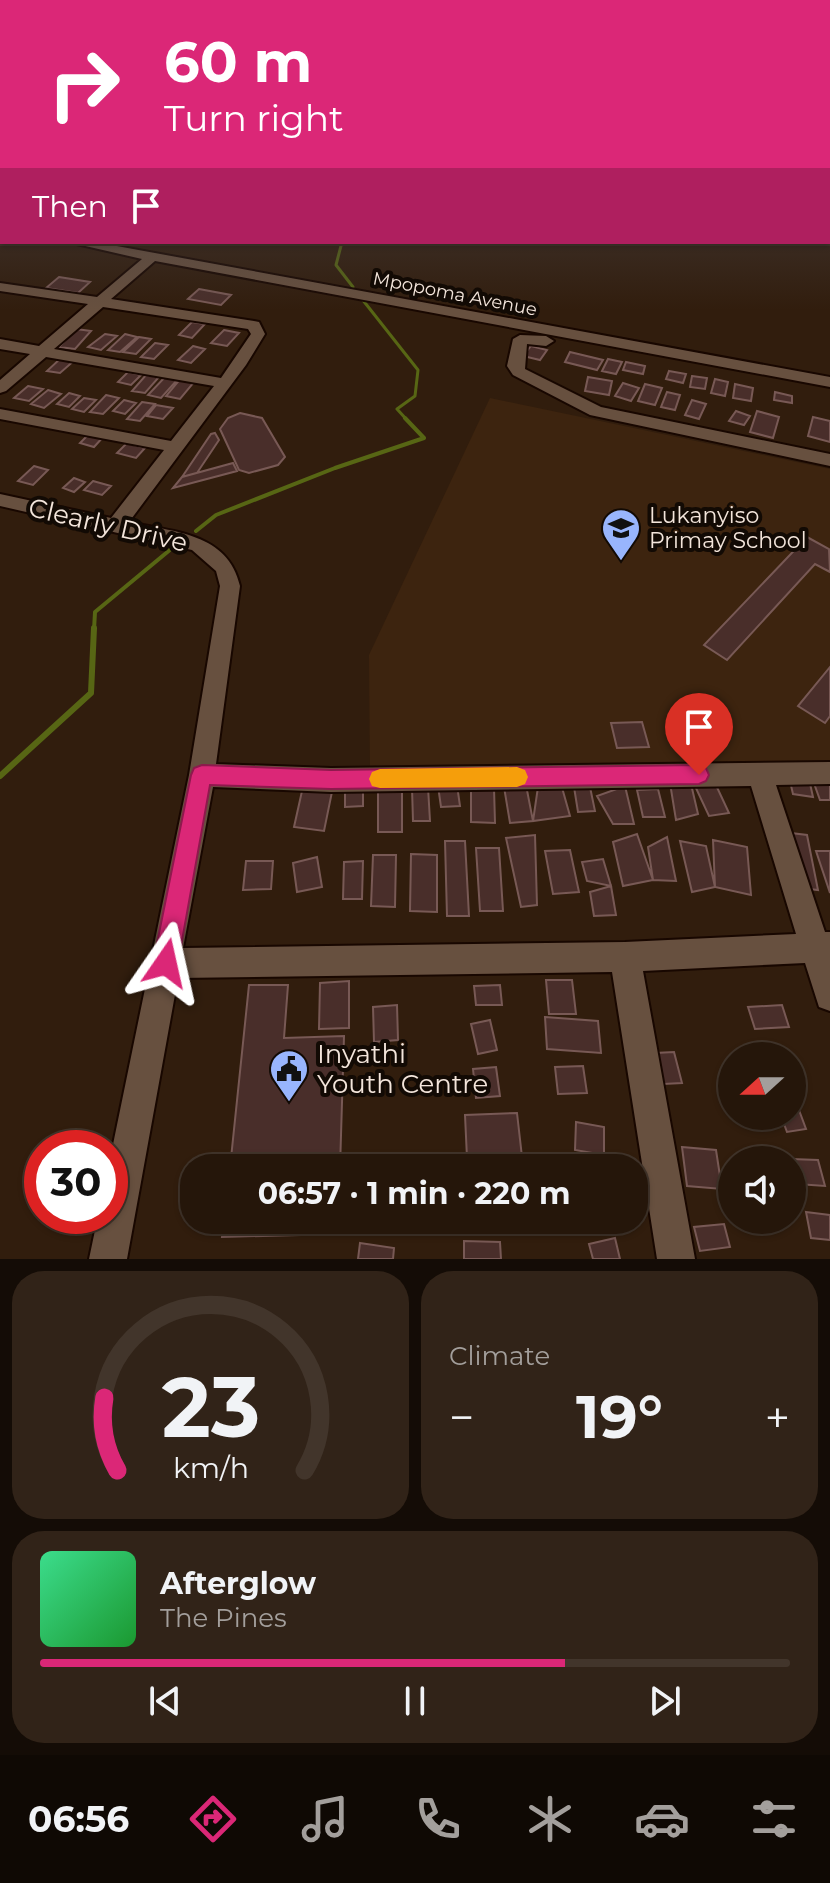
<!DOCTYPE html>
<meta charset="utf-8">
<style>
body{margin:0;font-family:Montserrat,sans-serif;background:#312318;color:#f1f3f6;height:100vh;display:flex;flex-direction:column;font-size:30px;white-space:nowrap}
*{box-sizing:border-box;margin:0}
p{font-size:26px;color:#a39f9c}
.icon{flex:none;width:44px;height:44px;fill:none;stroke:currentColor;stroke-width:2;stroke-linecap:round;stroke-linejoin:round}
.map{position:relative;height:1259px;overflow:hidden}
.details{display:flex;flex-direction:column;gap:12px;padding:12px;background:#140c06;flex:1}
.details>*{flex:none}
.guide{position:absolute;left:0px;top:0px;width:830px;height:244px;box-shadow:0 2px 6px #0004,0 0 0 2px #42352b;background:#db2777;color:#fff;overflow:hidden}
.needle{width:52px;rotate:249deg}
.fabs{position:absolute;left:718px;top:1042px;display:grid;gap:16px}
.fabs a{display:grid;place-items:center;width:88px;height:88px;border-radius:50%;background:#25160a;box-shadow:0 2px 6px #0004,0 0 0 2px #42352b;font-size:40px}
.speed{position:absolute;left:24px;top:1130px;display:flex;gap:16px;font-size:40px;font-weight:700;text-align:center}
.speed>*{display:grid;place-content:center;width:104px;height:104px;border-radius:50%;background:#25160a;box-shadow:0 2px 6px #0004,0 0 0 2px #42352b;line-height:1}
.speed .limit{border:12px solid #d22;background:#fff;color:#111}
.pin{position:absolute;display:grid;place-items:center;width:68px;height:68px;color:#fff;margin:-82px -34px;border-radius:50% 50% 50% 0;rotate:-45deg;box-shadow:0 0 8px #0007}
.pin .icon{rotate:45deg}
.me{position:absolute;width:88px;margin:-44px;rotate:11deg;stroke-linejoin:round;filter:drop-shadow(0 0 6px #0008)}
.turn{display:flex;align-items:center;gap:28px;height:168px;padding:0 32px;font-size:36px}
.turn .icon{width:104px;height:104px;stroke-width:2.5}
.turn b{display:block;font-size:56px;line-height:68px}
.then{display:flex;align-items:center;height:76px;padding:0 32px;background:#0003;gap:16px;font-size:30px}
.big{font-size:60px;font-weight:700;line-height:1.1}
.details .card{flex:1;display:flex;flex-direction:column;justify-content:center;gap:12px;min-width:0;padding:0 28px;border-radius:32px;background:#312318}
.details .dial{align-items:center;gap:0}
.dial svg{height:208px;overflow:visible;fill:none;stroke:#42352b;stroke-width:7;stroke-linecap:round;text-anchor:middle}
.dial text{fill:#f1f3f6;stroke:none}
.song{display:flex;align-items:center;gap:24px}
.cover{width:96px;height:96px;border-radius:12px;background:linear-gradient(135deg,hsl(150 70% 55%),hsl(130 70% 35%))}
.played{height:8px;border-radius:4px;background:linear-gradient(90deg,#db2777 70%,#42352b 70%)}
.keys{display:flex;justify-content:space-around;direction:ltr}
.heat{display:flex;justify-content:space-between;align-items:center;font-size:44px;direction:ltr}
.details .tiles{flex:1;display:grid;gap:12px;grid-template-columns:1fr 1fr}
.card:last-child{grid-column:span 2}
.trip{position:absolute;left:180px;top:1154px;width:468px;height:80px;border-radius:32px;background:#25160a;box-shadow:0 2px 6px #0004,0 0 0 2px #42352b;font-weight:700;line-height:80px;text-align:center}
.dock{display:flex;height:128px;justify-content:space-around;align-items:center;background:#0f0904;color:#a39f9c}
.dock .icon{width:56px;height:56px}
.dock .current{color:#db2777}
.dock b{font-size:36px;color:#f1f3f6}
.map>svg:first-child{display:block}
.built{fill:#3d240f}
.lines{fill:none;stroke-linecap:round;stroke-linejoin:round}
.stream-far2{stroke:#576614;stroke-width:3}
.stream-far1{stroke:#576614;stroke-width:4}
.stream{stroke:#576614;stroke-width:6}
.building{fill:#492e2a;stroke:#785955;stroke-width:2}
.minor-casing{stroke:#180700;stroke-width:4}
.minor{fill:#67503f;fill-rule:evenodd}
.route{fill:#db2777;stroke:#8e194d;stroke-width:2}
.slow{fill:#f59e0b}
.labels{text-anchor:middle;stroke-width:8;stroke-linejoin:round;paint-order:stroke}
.far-street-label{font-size:18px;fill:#f3e5db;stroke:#120a04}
.poi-label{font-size:22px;fill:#f3e5db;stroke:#120a04;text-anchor:start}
.near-street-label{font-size:26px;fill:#f3e5db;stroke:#120a04}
.near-poi-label{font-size:26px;fill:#f3e5db;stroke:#120a04;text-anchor:start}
</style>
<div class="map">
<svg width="830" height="1259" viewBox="0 0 830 1259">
<rect width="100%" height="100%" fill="#311d0d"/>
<path class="built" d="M490,398l340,71v298l-460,8 -1,-120z"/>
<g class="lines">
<path class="stream-far2" d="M342,242l-6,23 17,22
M362,299l56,71 -3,26 -18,13 10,11"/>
<path class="stream-far1" d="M196,531l20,-16 119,-47 89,-30 -19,-20
M94,630l1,-18 76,-63"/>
<path class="stream" d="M0,776l91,-83 3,-65"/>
</g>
<path class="building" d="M59,277l31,5 -12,11 -32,-5z
M199,289l32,6 -10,10 -33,-6z
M192,322l13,2 -13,14 -13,-3z
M76,329l15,2 -16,18 -16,-2z
M224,330l15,3 -12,13 -16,-3z
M105,334l12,2 -16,14 -13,-3z
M125,334l12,3 -17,15 -12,-2z
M139,337l12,2 -15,15 -13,-2z
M155,343l13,2 -14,14 -13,-2z
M193,346l12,3 -14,14 -13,-3z
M531,346l16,4 -7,10 -17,-4z
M570,352l33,8 -6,10 -32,-8z
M62,357l14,2 -16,14 -13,-2z
M608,359l14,3 -6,12 -14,-3z
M626,362l19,4 -2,8 -20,-4z
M669,371l17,3 -3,9 -17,-4z
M128,372l13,3 -10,10 -13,-3z
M146,375l13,2 -14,16 -13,-2z
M692,376l15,2 -2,11 -15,-2z
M165,377l13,2 -17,19 -13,-3z
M588,377l24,4 -3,14 -24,-4z
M181,378l14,3 -15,18 -14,-3z
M715,379l13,3 -3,14 -14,-3z
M623,383l16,5 -8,13 -16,-5z
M645,384l17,4 -7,17 -17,-4z
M735,384l18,4 -2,13 -18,-3z
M28,386l15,3 -14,12 -15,-3z
M48,390l13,4 -17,14 -13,-4z
M667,392l13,3 -5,15 -14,-3z
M775,392l17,4v7l-18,-3z
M69,393l11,3 -11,11 -12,-3z
M106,395l13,3 -16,16 -13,-2z
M84,398l12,2 -12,12 -12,-3z
M124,400l12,3 -11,11 -12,-3z
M692,400l14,4 -7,15 -14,-4z
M142,402l13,2 -15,17 -13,-2z
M156,405l17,3 -10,11 -16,-3z
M736,411l14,5 -6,9 -15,-4z
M757,411l22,6 -6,21 -23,-6z
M240,413l22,5 23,39 -7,8 -29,8 -10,-3 -19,-41 8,-11z
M813,417l17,4v21l-22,-6z
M90,433l14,3 -10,11 -14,-4z
M215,433l4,7 -22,33 -15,4 29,-43z
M127,443l18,5 -9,10 -19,-5z
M233,463l4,8 -64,17 9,-11z
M34,466l14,4 -15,15 -15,-4z
M74,478l11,4 -11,10 -11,-4z
M93,481l18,5 -9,9 -18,-5z
M807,537l22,12 1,23 -15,-8 -88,96 -23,-15z
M830,667v49l-5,7 -27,-17z
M642,722l7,25 -32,1 -6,-25z
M679,725h10l2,6 11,-1 5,15 -7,1 2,4 -19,-4z
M811,775h19v25h-10z
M789,777l20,2 4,18 -20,-3z
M334,782l-10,49 -30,-4 8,-36z
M670,783l21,1 7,30 -22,6z
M715,783l14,30 -20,3 -14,-30z
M561,784l9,32 -37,5 5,-34z
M457,785l3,21 -19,1 -3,-21z
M526,785l7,36 -23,2 -6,-36z
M625,786l9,38h-21l-16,-28z
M378,787h24v45h-24z
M428,787l2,34h-17l-1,-33z
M471,787l23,1 1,35 -24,-1z
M574,787h16l5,24 -17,1z
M658,789l7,28h-22l-6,-27z
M363,791v15l-18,1v-15z
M791,833l16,2 11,55 -17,-2z
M637,834l16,46 -30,6 -10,-44z
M535,835l2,70 -16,2 -15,-69z
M667,837l9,44 -23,-1 -5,-33z
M713,840l34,7 4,48 -36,-8z
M445,841h20l4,75h-22z
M680,841l26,5 9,41 -23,5z
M476,848h23l4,63h-23z
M570,850l9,42 -26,2 -8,-43z
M816,851h14v42z
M411,854l26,1v57l-27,-1z
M373,855h23l-1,52 -24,-1z
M317,857l5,30 -25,5 -4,-29z
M603,859l8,27 -24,-5 -5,-19z
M246,861h27l-2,28 -28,1z
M363,861l-1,38h-19l1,-37z
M611,886l5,29 -22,1 -4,-24z
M546,980h26l4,34h-27z
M349,981v47l-30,1 1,-46z
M249,985h39l-4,53 60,-2 -4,132h-110z
M500,985l2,20h-26l-2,-19z
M397,1005l1,35 -24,2 -1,-35z
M782,1005l7,22 -34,2 -7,-22z
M545,1017l53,4 3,32 -54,-4z
M490,1020l7,30 -19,4 -7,-30z
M674,1052l8,31 -19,1 -8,-31z
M583,1066l4,27 -29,1 -3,-27z
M496,1067l4,29 -24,2 -3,-29z
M796,1102l10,27 -19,3 -6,-16h11v-13z
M517,1113l5,44 -55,1 -2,-43z
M576,1122l28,5v28l-29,-5z
M682,1147l34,3 6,39 -35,-3z
M791,1159l27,1 7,26 -28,-2z
M806,1212l24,3v25l-19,-2z
M224,1220h114v14l-116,3z
M724,1224l6,23 -30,4 -6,-24z
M615,1238l5,21h-27l-4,-15z
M464,1241l36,1 1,17h-37z
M360,1243l34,5 -1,11h-35z"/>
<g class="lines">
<g class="minor-casing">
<path id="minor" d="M828,139h2v6h-2z
M828,191h2v7h-2z
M0,224h2v8h-2z
M68,242h27l735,135v10l-675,-126 -44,38 143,22 5,1 6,12 -19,31 -117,157c45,10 99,11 111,64l-24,178 115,4 499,-6v22l-54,1 49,147h5v79l-11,-4 -14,-44 -162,8 52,288h-38l-45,-287 -434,6 -51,281h-38l9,-43h12v-57l79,-384 31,-189 -4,-15 -24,-21 -192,-44v-12l111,24 53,-68 -164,-31v-10l171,32 43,-55 -168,-29 -40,34 -6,2v-13l30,-26 -30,-5v-10l39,7 49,-42 -88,-13v-8l97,14 45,-38zM103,307l145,22 3,5 -30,44 -167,-29zM751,786l45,148 -171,8 -442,6 30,-161 118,5z
M520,335l26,1 8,5 -8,5 -19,-2 -2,25 76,38 229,47v12l-240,-51 -77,-40 -6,-9 6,-27z"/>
</g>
<use href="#minor" class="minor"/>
</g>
<linearGradient id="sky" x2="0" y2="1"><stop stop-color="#1b1007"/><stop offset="0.43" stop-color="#484040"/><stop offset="1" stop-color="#484040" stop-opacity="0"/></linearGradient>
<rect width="830" height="310" fill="url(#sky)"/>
<path class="route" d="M202,765l129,5 368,-5 7,3 3,7 -3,6 -7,3 -368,5 -121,-4 -32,178 -4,9 -8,3 -9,-3 -4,-9 38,-188 3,-7z"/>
<path class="slow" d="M517,767l8,3 3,7 -3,7 -8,3 -137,1 -8,-2 -3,-7 3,-7 8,-3z"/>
<defs>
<g id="school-pin" transform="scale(2)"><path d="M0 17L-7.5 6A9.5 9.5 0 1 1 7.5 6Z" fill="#98b5fd" stroke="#120a04"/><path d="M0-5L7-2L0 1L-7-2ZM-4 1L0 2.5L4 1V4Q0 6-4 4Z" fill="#111"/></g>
<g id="civic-pin" transform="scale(2)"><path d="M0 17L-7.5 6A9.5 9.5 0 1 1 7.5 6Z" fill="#98b5fd" stroke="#120a04"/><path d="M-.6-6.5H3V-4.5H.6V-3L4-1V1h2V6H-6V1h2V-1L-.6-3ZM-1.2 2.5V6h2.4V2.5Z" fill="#111"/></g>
</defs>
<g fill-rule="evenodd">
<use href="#school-pin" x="621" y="528"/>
<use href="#civic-pin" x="289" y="1069"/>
</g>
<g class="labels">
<g class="far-street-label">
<text transform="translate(455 294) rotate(11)" y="6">Mpopoma Avenue</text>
</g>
<g class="poi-label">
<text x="649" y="523">Lukanyiso<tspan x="649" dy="25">Primay School</tspan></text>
</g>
<g class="near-street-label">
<text transform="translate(108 525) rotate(13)" y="9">Clearly Drive</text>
</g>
<g class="near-poi-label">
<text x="317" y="1063">Inyathi<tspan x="317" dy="30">Youth Centre</tspan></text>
</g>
</g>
</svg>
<div class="fabs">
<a><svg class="needle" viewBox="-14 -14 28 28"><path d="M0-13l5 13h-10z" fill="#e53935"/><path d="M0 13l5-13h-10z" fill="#a39f9c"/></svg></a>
<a><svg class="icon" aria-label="sound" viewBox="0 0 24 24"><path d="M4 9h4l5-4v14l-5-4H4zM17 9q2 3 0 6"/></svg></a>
</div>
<div class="speed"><div class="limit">30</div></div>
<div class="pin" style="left:699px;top:775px;background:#d93025"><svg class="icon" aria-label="arrive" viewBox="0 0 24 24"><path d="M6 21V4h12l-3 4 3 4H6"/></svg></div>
<svg class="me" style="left:166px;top:963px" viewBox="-20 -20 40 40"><path d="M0-17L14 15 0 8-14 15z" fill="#db2777" stroke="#fff" stroke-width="4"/></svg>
<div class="trip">06:57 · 1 min · 220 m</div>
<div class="guide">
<div class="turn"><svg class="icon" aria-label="right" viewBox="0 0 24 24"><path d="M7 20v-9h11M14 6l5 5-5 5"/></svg><div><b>60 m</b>Turn right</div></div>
<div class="then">Then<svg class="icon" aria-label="arrive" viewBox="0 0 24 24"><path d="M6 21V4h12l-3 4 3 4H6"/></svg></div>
</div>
</div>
<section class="details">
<div class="tiles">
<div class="card dial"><svg viewBox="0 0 100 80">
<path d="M14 69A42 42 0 1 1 86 69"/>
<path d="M14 69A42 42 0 0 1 9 41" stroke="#db2777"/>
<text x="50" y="56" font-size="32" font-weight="700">23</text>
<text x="50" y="72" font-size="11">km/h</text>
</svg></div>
<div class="card"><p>Climate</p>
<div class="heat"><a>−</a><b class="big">19°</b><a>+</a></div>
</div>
<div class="card">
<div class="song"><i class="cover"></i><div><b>Afterglow</b><p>The Pines</p></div></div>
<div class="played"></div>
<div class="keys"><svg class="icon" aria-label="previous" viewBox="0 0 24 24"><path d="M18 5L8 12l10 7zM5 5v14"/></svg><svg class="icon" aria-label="pause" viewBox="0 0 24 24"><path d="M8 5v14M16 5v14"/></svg><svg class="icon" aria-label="next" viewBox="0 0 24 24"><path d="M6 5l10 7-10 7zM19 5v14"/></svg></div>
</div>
</div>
</section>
<nav class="dock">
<b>06:56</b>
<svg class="icon current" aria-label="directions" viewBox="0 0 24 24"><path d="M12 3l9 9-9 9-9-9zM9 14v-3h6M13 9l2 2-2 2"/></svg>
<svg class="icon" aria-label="music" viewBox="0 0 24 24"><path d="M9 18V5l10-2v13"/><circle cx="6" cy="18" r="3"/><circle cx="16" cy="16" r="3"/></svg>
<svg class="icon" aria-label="phone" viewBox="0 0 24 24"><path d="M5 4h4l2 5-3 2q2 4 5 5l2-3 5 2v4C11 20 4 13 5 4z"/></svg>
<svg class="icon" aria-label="climate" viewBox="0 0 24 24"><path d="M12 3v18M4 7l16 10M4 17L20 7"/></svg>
<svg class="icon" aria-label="car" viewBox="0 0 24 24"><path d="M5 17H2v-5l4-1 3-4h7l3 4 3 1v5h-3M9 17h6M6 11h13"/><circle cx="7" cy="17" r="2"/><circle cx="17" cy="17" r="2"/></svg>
<svg class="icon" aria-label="filters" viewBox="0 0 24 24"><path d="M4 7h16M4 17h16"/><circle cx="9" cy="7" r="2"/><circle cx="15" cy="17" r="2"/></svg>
</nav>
